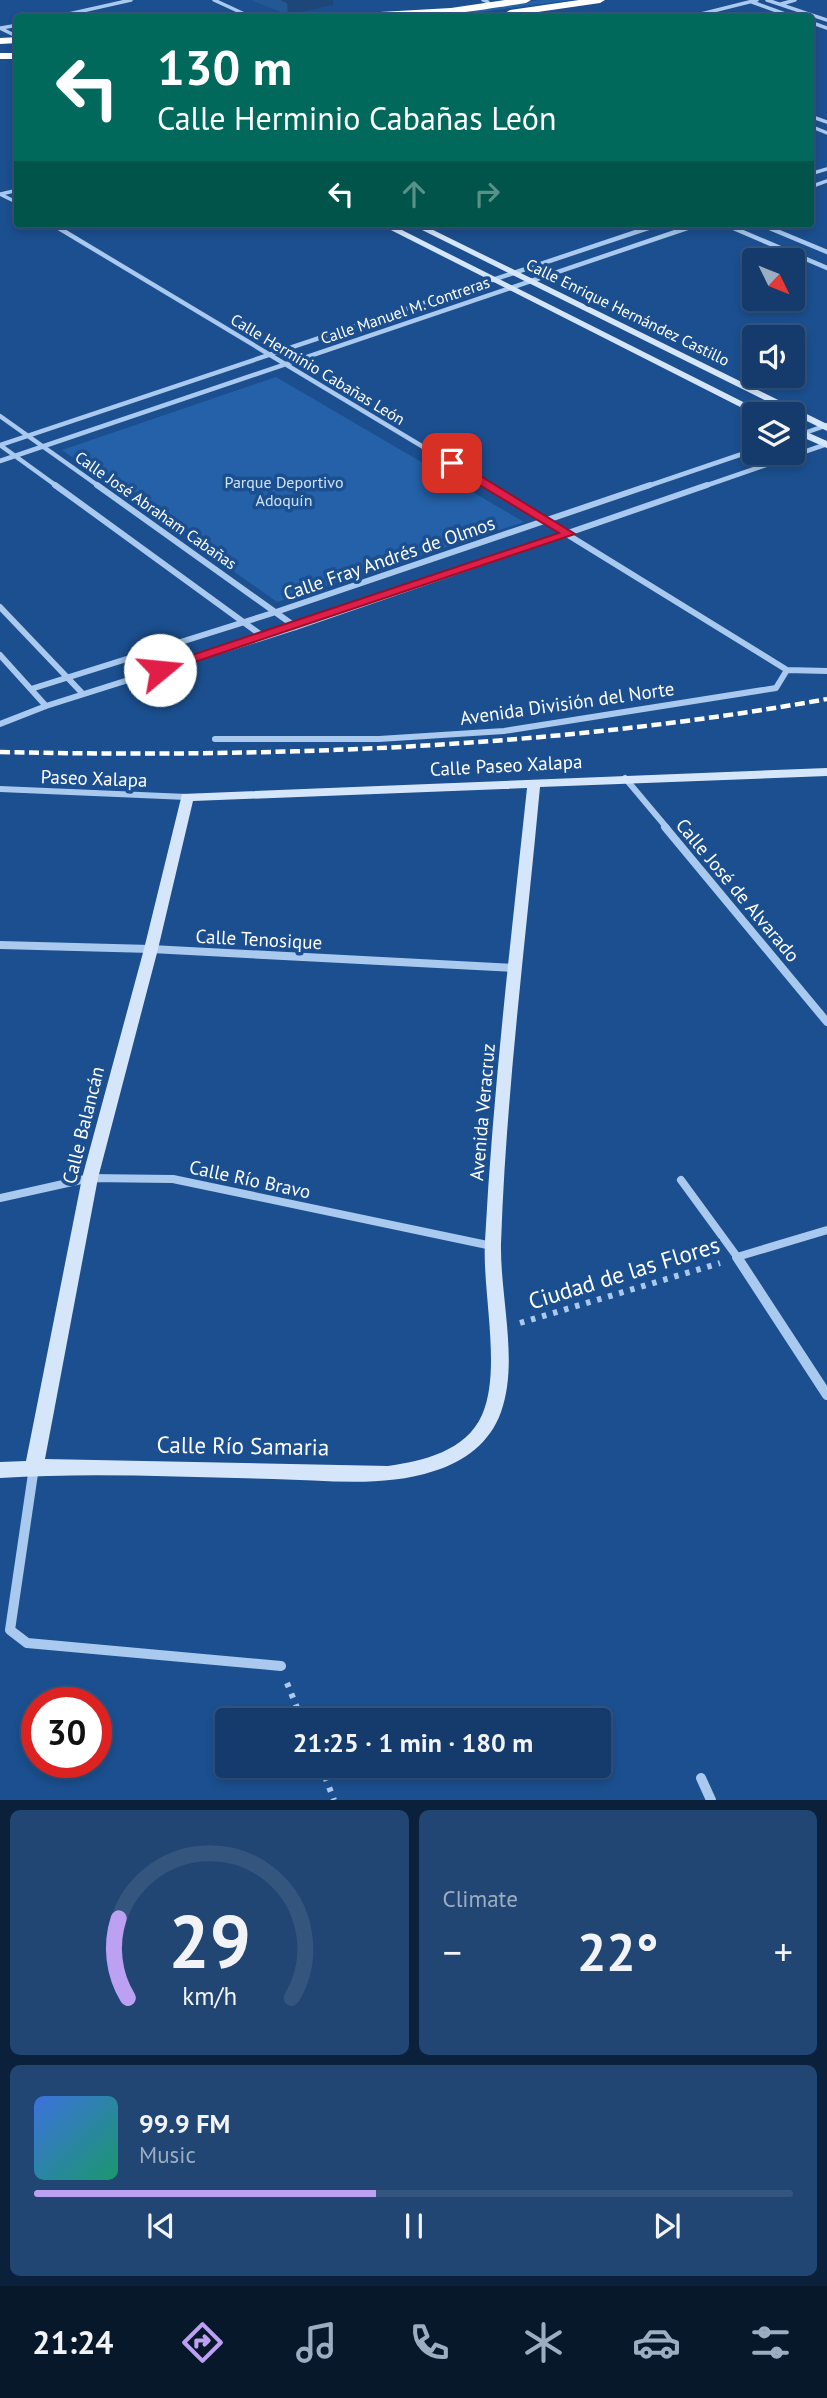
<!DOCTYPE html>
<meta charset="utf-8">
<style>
body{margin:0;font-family:"PT Sans",sans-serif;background:#214673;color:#f1f3f6;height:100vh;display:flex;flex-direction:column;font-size:26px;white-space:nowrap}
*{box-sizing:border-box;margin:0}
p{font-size:23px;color:#9dadc1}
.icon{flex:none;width:38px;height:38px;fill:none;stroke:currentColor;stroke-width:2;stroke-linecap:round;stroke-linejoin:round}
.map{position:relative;height:1800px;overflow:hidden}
.drawer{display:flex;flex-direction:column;gap:10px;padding:10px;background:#0b203b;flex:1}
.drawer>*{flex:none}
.guide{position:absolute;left:14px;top:14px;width:800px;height:214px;border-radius:7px;box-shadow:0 4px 10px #0003,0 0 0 2px #33557e;background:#00695c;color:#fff;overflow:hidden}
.needle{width:46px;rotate:133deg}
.controls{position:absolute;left:742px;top:248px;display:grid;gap:14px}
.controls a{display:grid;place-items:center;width:63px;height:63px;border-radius:7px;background:#143b6b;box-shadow:0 4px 10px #0003,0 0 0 2px #33557e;font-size:35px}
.speed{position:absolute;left:21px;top:1687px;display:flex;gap:14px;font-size:35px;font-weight:700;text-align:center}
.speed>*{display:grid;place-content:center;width:91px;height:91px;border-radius:50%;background:#143b6b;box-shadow:0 4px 10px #0003,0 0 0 2px #33557e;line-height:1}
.speed .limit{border:10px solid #d22;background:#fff;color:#111}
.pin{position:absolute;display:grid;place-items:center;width:60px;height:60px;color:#fff;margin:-30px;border-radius:14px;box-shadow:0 4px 10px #0006}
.me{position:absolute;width:77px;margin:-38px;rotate:73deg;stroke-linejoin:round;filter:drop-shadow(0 0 5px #0008)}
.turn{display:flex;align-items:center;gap:24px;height:147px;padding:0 28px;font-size:32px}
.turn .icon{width:91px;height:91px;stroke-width:2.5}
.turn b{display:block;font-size:49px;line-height:60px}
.lanes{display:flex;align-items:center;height:66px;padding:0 28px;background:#0003;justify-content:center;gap:35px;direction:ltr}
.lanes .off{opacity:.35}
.big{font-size:52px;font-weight:800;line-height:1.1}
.drawer .tile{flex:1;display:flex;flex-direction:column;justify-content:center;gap:10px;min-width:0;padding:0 24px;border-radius:10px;background:#214673}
.drawer .dial{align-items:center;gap:0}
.dial svg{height:182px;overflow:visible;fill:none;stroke:#33557e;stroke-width:7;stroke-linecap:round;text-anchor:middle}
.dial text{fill:#f1f3f6;stroke:none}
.song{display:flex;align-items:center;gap:21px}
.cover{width:84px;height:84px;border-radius:10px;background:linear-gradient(135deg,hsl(220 70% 55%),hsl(160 70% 35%))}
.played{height:7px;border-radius:4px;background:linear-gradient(90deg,#bca0f2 45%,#33557e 45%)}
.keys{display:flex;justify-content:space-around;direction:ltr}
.heat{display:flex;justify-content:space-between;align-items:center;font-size:38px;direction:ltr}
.drawer .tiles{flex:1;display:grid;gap:10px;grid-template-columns:1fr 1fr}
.tile:last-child{grid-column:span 2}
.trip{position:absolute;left:215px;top:1708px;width:396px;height:70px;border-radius:7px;background:#143b6b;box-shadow:0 4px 10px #0003,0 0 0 2px #33557e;font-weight:800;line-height:70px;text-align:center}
.dock{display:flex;height:112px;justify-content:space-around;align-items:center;background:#08182b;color:#9dadc1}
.dock .icon{width:49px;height:49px}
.dock .on{color:#bca0f2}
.dock b{font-size:32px;color:#f1f3f6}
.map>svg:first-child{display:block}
.green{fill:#2461a8}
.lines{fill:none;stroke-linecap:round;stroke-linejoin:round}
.path{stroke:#a9c9ee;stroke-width:6;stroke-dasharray:4.5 7;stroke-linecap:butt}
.street-far4{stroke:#a9c9ee;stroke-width:3.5}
.street-far3{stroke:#a9c9ee;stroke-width:4.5}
.street-far2{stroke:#a9c9ee;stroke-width:6}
.street-far1{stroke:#a9c9ee;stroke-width:8}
.street{stroke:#a9c9ee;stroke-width:10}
.secondary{fill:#d6e6fa;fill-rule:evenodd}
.highway{fill:#fff;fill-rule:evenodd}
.rail{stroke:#fff;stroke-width:4.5;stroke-dasharray:10 4.5;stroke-linecap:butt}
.wall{fill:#245895}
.shaded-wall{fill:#1d4779}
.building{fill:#2a66ad;stroke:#1d4779;stroke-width:2}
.route{fill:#e11d48;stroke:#92132f;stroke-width:2}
.labels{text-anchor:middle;stroke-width:7;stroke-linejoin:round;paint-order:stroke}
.far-street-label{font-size:16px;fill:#fff;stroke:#1b4f8f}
.far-park-label{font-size:16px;fill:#cfe3fa;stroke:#1b4f8f}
.street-label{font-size:19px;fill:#fff;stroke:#1b4f8f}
.near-street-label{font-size:23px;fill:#fff;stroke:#1b4f8f}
</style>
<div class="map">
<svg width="827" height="1800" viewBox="0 0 827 1800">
<rect width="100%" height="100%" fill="#1b4f8f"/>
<path class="green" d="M539,0h33l-131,17 -35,1z
M276,377l248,145 -247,80 -215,-152z"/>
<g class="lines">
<path class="path" d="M520,1323l200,-60
M287,1683l15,37
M321,1766l13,34"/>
<path class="street-far4" d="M214,0l39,18
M483,0l5,2
M767,0l60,20
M752,2l44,16
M781,4l14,-4
M524,11l16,7
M508,14l10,4
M51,18l80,-18
M685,18l72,-18
M810,22l17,6
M0,28l18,9
M1,28l17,-3
M810,116l17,6
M810,126l17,7
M810,174l17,-5
M810,187l17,-6
M0,194l18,9
M1,194l17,-4"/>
<path class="street-far3" d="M52,224l438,263
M724,224l103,44
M760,224l67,28
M0,416l100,71
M793,437l34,-12
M0,445l660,-221
M0,445l58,42
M0,461l699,-237
M645,487l109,-37
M702,487l125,-43"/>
<path class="street-far2" d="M55,485l209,152
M97,485l199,142
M487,485l300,185 40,1
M0,607l83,87
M0,655l46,51
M31,689l245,-77 374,-127
M0,724l46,-18 250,-79 411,-142
M215,739h164l125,-8 272,-43 11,-18
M625,778l42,50
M0,789l187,8"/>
<path class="street-far1" d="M665,827l162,195
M0,945l151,4 364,19
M681,1180l57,78
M0,1198l90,-20 83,1 319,67
M737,1257l90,-27"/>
<path class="street" d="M737,1257l90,138
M34,1467l-24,163 17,13 254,23
M701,1778l10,22"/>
<path class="secondary" d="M379,224h11l379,191h-13z
M410,224h11l406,200v7z
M793,426l34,15v7l-34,-15z
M827,768v8l-287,11c-14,152 -34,305 -39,457 -1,53 18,118 0,168 -11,31 -37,50 -67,59 -51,17 -108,9 -161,8 -91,-2 -182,-7 -273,-1v-16l26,-1 56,-283 62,-229 38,-155zM527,788c-16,151 -34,302 -42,453 -3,51 17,129 -3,174 -16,36 -59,46 -94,51l-343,-7 53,-281 60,-229 35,-148z"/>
<path class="highway" d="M505,0h26l-5,3c-26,4 -134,22 -151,12l5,-3 71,-4z
M579,0h26l-5,3 -90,13 -5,-3 5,-3z
M18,37v6l-18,1v-6z
M0,53h18v6h-18z"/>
<path class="rail" d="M0,752c276,6 555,-4 827,-53"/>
</g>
<path class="wall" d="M251,0h82v5l-45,10z"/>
<path class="shaded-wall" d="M297,0h36v5l-45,10 -1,-13z"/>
<path class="building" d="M282,0h15l-10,2z"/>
<path class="route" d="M448,461h8l119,73 -410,138h-9v-5l403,-134 -111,-67z"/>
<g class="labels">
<g class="far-street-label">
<text transform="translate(405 310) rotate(-19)" y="6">Calle Manuel M. Contreras</text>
<text transform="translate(628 312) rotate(26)" y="6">Calle Enrique Hernández Castillo</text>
<text transform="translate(318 369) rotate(31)" y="6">Calle Herminio Cabañas León</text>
<text transform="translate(156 510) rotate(35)" y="6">Calle José Abraham Cabañas</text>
</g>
<g class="far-park-label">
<text x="284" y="488">Parque Deportivo<tspan x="284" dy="18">Adoquín</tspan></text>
</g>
<g class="street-label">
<text transform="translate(389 558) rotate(-19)" y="7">Calle Fray Andrés de Olmos</text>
<text transform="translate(567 703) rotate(-8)" y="7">Avenida División del Norte</text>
<text transform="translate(506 765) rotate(-3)" y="7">Calle Paseo Xalapa</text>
<text transform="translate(94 778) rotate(2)" y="7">Paseo Xalapa</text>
<text transform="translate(738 890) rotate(50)" y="7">Calle José de Alvarado</text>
<text transform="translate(259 939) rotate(3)" y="7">Calle Tenosique</text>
<text transform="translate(482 1112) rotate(-85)" y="7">Avenida Veracruz</text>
<text transform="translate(83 1125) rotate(-76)" y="7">Calle Balancán</text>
<text transform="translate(250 1179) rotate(12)" y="7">Calle Río Bravo</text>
</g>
<g class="near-street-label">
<text transform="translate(624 1273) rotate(-17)" y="8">Ciudad de las Flores</text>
<text transform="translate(243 1446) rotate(1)" y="8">Calle Río Samaria</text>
</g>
</g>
</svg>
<div class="controls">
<a><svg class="needle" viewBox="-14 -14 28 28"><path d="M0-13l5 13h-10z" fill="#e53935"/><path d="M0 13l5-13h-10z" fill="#9dadc1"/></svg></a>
<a><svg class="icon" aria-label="sound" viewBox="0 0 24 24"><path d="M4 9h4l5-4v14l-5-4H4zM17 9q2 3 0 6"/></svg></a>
<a><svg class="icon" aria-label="layers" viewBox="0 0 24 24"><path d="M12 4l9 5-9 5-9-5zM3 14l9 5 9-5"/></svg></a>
</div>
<div class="speed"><div class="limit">30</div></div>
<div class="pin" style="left:452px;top:463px;background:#d93025"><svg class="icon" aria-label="arrive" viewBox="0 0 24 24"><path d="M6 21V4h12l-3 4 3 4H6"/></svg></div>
<svg class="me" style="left:160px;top:670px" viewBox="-20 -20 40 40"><circle r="19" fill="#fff"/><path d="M0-13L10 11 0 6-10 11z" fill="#e11d48"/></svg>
<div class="trip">21:25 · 1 min · 180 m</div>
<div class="guide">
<div class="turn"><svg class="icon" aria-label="left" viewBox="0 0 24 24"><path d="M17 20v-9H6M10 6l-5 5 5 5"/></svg><div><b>130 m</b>Calle Herminio Cabañas León</div></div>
<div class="lanes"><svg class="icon" aria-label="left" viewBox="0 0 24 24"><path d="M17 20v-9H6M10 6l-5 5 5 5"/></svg><svg class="icon off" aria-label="ahead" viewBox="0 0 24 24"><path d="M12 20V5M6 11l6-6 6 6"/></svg><svg class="icon off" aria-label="right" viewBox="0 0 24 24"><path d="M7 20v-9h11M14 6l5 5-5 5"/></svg></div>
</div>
</div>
<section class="drawer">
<div class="tiles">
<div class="tile dial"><svg viewBox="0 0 100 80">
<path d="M14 69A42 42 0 1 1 86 69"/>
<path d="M14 69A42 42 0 0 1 10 34" stroke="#bca0f2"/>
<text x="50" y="56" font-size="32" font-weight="700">29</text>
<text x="50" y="72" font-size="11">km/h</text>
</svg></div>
<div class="tile"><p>Climate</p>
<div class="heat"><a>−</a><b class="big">22°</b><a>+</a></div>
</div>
<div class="tile">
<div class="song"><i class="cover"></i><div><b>99.9 FM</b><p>Music</p></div></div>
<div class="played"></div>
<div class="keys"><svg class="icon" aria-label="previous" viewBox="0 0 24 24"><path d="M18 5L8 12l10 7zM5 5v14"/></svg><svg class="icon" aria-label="pause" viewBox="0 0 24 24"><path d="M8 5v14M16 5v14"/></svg><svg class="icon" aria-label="next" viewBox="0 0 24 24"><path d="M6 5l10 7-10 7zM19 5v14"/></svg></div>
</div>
</div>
</section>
<nav class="dock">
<b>21:24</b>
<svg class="icon on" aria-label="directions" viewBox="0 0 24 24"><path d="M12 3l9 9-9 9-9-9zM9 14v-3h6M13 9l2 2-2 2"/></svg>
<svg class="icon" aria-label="music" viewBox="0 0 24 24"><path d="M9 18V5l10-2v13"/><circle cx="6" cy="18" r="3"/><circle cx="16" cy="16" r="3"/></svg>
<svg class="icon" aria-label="phone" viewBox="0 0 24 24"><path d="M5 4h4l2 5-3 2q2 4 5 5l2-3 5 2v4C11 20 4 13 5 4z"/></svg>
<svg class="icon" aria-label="climate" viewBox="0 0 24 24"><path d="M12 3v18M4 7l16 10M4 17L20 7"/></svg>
<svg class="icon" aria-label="car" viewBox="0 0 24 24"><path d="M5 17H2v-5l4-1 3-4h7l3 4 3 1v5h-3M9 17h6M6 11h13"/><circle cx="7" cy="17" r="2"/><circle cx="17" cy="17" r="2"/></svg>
<svg class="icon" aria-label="filters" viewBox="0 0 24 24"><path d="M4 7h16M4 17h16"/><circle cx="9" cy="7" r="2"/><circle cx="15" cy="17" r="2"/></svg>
</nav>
